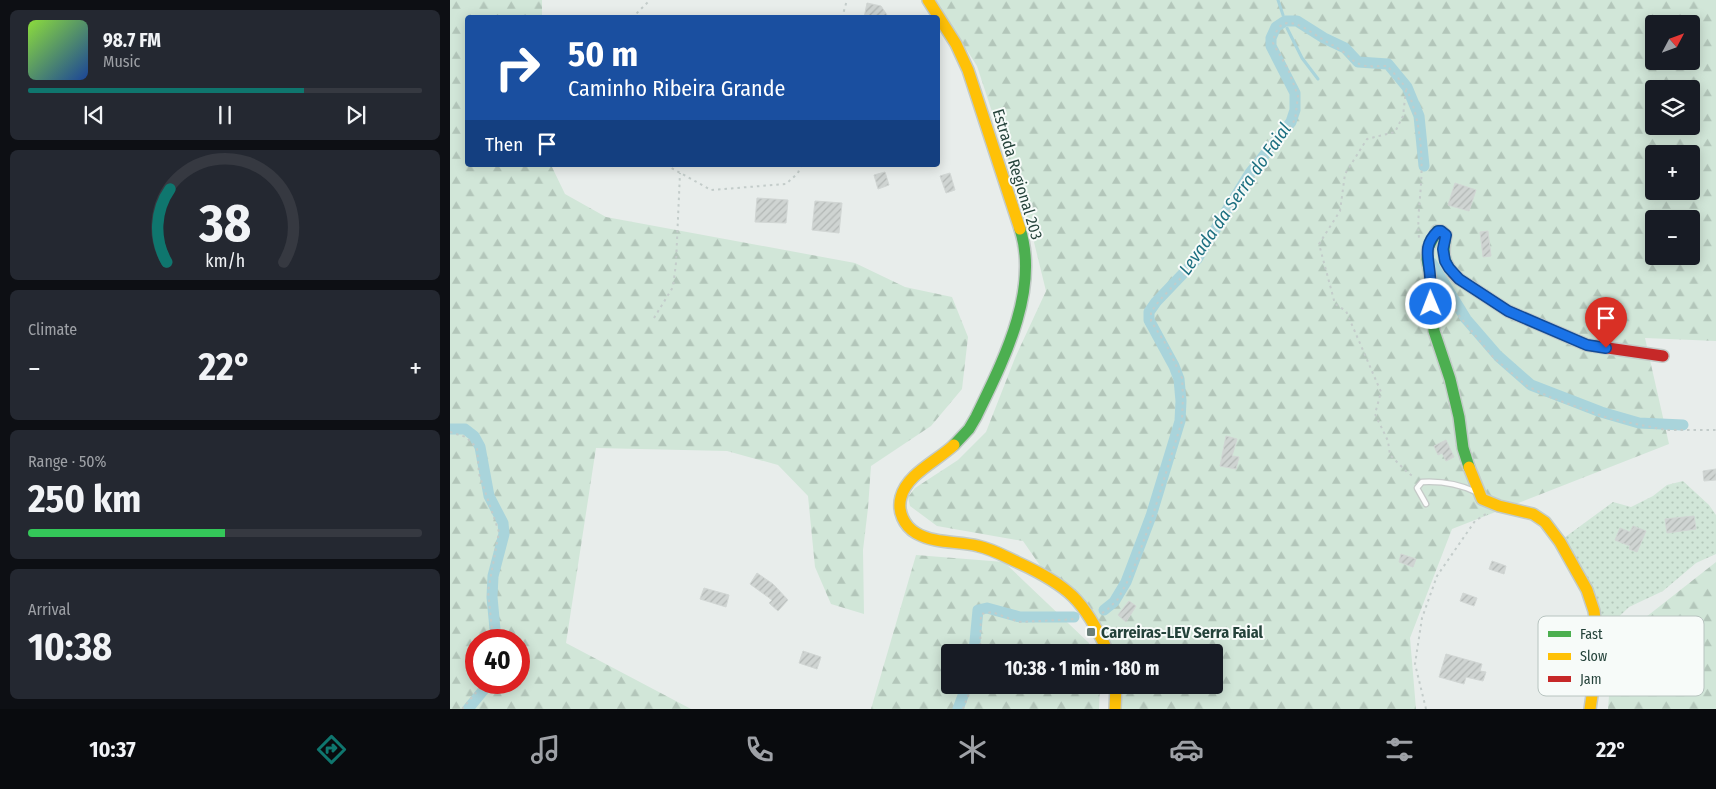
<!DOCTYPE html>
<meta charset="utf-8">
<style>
body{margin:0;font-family:"Fira Sans Condensed",sans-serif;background:#242831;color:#f1f3f6;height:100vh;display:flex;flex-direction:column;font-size:19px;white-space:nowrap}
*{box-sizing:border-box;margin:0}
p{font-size:16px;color:#9ea1a6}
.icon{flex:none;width:28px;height:28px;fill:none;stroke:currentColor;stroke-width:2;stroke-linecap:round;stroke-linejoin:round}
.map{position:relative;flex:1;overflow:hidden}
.drawer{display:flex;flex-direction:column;gap:10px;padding:10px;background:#0d0f14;width:450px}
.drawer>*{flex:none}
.guide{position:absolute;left:15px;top:15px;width:475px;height:152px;border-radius:5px;box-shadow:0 2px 12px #0003;background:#1a4fa0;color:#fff;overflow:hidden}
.needle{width:32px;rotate:49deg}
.tools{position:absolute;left:1195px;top:15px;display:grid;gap:10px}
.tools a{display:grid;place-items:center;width:55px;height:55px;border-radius:5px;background:#171b24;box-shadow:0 2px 12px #0003;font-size:25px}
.speed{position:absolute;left:15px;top:629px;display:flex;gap:10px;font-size:25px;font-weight:700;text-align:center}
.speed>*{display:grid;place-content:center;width:65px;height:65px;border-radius:50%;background:#171b24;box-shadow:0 2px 12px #0003;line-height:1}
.speed .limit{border:8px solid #d22;background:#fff;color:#111}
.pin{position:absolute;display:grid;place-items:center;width:42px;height:42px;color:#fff;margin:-51px -21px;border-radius:50% 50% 50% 0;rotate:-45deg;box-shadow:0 0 5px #0007}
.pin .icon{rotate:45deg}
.me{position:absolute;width:55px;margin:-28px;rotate:359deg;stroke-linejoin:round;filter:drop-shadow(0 0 4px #0008)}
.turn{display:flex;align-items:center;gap:18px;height:105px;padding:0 20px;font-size:22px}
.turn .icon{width:65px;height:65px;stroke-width:2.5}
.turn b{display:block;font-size:35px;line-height:42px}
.then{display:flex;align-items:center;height:48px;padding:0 20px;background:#0003;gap:10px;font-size:19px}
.big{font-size:38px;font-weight:700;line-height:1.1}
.drawer .card{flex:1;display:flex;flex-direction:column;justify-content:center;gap:8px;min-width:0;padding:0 18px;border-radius:8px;background:#242831}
.drawer .dial{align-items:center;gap:0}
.dial svg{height:130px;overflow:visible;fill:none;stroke:#363941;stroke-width:7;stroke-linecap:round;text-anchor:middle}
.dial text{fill:#f1f3f6;stroke:none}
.song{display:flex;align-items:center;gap:15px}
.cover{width:60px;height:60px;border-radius:8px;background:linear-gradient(135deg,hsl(90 70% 55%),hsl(220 70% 35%))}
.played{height:5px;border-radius:2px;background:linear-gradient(90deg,#0f766e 70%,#363941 70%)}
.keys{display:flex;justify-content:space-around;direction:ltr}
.heat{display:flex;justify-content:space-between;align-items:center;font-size:28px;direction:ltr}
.charge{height:8px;border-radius:4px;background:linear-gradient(90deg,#34c759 50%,#363941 0)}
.trip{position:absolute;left:491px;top:644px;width:282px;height:50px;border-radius:5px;background:#171b24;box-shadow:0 2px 12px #0003;font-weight:700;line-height:50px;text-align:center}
.dock{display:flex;height:80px;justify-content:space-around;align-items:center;background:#090b0e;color:#9ea1a6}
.dock .icon{width:35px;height:35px}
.dock .active{color:#0f766e}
.dock b{font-size:22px;color:#f1f3f6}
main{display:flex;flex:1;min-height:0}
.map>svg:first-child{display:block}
.grass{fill:url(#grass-dots)}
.forest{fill:url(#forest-firs);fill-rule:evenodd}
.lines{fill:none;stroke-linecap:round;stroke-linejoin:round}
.stream{stroke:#a9d4db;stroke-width:3}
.canal{stroke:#a9d4db;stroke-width:11}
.building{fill:url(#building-hatch);stroke:#d1d6d4}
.lane-casing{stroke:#c5cac8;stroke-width:7}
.fast-casing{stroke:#c3cbc8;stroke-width:14}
.slow-casing{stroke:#c3cbc8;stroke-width:14}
.jam-casing{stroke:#c3cbc8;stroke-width:14}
.path{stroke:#c3ccca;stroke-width:2;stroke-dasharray:2.5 4;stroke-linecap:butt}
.lane{stroke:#fcfcfc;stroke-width:4.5}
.fast{stroke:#4caf50;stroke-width:11}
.slow{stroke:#ffc107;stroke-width:11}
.jam{stroke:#c62828;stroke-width:11}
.route-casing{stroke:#114b97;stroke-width:12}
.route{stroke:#1a73e8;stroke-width:9}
.poi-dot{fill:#697e78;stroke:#f7fbf9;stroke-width:2}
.labels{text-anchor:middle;stroke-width:4;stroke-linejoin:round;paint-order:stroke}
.street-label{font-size:16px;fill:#24423a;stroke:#f7fbf9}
.poi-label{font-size:16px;font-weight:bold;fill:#24423a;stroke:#f7fbf9;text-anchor:start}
.water-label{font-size:18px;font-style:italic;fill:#1c6f80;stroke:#f7fbf9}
.key{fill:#f7fbf9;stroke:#b8c4c0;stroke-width:1}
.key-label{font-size:14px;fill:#24423a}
</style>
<main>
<section class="drawer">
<div class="card">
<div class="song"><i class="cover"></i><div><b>98.7 FM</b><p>Music</p></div></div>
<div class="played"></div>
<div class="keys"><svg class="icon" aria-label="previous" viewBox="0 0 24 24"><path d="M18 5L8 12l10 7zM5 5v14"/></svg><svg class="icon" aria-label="pause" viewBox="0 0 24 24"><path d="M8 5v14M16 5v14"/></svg><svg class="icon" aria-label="next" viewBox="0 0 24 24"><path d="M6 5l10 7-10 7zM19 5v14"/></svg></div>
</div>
<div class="card dial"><svg viewBox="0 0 100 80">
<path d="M14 69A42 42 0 1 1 86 69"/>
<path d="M14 69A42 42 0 0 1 16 24" stroke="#0f766e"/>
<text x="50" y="56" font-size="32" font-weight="700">38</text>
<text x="50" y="72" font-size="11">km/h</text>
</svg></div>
<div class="card"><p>Climate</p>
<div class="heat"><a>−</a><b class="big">22°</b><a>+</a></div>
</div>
<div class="card"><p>Range · 50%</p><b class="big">250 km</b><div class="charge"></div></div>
<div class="card"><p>Arrival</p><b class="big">10:38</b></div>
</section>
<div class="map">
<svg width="1266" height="709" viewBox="0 0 1266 709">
<defs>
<pattern id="grass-dots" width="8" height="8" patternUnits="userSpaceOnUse" patternTransform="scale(1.25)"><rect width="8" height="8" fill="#d1e6d8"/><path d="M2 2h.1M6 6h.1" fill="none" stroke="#b3c6ba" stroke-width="1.8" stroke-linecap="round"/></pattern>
<pattern id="forest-firs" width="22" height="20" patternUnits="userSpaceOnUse" patternTransform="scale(1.25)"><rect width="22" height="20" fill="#d1e6d8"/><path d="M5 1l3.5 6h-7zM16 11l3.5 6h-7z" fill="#b3c6ba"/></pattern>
<pattern id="building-hatch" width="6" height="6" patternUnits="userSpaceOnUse" patternTransform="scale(1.25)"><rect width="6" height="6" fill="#cfd4d2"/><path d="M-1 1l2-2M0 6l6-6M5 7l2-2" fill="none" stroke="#b2b7b5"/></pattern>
</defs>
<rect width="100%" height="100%" fill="#e8edeb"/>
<path class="grass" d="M1233,481l26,24 7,10v39l-20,9 -33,28 -34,16 -32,31 -33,-100 49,-36 18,5 22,-11 14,-11z"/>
<path class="forest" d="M0,0h92v17l-74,1v147h83l14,29 41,23 249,46 50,24 47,10 16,40 -6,52 -31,37 -60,40 -3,42 -5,42 1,64 -33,-10 -16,-37 -7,-71 -30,-31 -51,-14 -131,-3 -30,195 125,66h-241zM27,640h42v42h-43z
M485,0h781v341l-71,-3 24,106 -217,85 -42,109 6,71h-296l5,-24h90v-33h-105l-18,-38 -44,-37 -25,-36 -86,-15 -27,-20 -2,-9 7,-9 43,-28 28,-28 29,-74 31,-67 -14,-57 -55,-168zM1204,24h37v37h-37zM1204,89h37v37h-37zM1204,154h37v37h-37zM1204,219h37v37h-37z
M466,555l88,7 85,81 4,9h-143v33h150l-1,24h-228z
M1266,562v147h-108l5,-66z"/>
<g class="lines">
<path class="stream" d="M828,0l5,15
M837,28l15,30 16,21"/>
<path class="canal" d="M981,262l35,57 32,37 33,29 70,27 38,11 44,2
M0,429h15l9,7 6,11 9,49 14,27 1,11 -11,42 -1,21 4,43
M654,610l10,-8 12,-20 25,-66 29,-95 1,-20 -2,-22 -5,-13 -25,-46v-8l7,-10 41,-43 53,-86 41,-51 4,-12v-17l-24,-47v-8l5,-11 9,-6h12l27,17 21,10 13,14 30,2 19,23 12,29 5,50
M524,652l4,-42 9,-2 33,9h54
M18,709l22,-27
M508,709l9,-24"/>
</g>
<path class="building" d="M417,3l14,3 8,12h-25z
M435,172l4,13 -11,4 -4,-14z
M500,173l5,17 -9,3 -6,-17z
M1005,183l21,7 -7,21 -21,-6z
M307,198l31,2 -2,23 -31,-1z
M365,201l27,2 -3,30 -27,-3z
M1038,231l3,25 -8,1 -3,-25z
M776,436l11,3 -5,17 7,1 -3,12 -16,-3z
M996,440l8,17 -8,4 -4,-8 -4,2 -4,-9z
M1266,469v11l-12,1 -1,-10z
M1244,516l2,13 -29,4 -2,-14z
M1183,526l13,5 -9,21 -8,-3 1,-3 -15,-6 5,-12 10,4z
M951,554l15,5 -3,8 -14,-5z
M1042,561l14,5 -2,8 -15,-5z
M307,573l16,11 15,16 -10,11 -9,-8 3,-3 -22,-16z
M254,588l25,7 -3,12 -26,-8z
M1013,593l14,5 -3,8 -14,-5z
M679,601l7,5 -10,16 -8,-7z
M353,651l18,6 -4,12 -18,-6z
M996,654l36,10 -2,7 6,1 -3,9 -17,-4 -2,7 -25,-7z"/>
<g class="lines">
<g class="lane-casing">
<path id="lane" d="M976,504l-9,-16 5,-6c18,-1 37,2 54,10"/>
</g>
<g class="fast-casing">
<path id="fast" d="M1003,273c-11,-13 -10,-22 -7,-38l-5,-4h-4l-9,17 -1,11 3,16 4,56 16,48 9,38 4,31 6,19
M504,445l15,-16 7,-12c26,-54 64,-126 44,-188"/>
</g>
<g class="slow-casing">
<path id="slow" d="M478,0l28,44 12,26 52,159
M504,445c-17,16 -47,29 -53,52 -4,14 3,29 15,36 19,11 42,8 62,13 14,3 26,10 39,16 52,24 67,38 91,90
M1019,467l13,32 17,7 34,8 12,8 15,20 27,48 7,21 3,24v27l-7,47
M665,709l1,-24"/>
</g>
<g class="jam-casing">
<path id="jam" d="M1003,273l6,6 49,32 79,34 76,11"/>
</g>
<path class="path" d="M182,18l18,-18
M392,18l5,-18
M956,90l-3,26 -8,16 -28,7 -22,35 -5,37 -21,33 16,60 11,7 35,81 -6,22 13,27 2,14 17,17 8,6
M216,165l45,25 75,-6 12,-11 3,-8
M992,287l18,30 34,41 33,28 25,12 59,21 55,11h50
M204,318l19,-31 3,-24 4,-90
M0,432l16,5 11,11 2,26 20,58 -11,59 5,49
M652,613l4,-2 12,-12 14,-26 21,-58 29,-94 1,-25 -1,-18 -15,-32 -16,-25v-9l8,-11 38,-40 59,-92 39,-49 3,-24 -10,-27 -15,-26c6,-35 30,-16 49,-4 6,4 13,7 20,12 5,3 9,9 15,12 8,5 21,3 30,3 5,5 17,18 20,24 13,28 16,64 14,94 -1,18 -4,36 -2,54
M530,652l1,-38 11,-2 27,10 59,-3
M12,709l23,-27
M513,709l9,-24
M976,709l-11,-45 7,-46 15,-42 38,-55 11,-7"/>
<use href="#lane" class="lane"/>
<use href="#fast" class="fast"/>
<use href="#slow" class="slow"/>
<use href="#jam" class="jam"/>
</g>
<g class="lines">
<g class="route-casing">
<path id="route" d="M981,304c-1,-9 0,-19 -1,-28 -1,-18 -8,-30 8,-45h3l5,4 -3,14 2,12 4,7 10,11 49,32 79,34 19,3"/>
</g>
<use href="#route" class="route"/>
</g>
<rect class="poi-dot" x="636" y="627" width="10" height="10" rx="2.5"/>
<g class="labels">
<g class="street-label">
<text transform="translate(568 174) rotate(73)" y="6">Estrada Regional 203</text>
</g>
<g class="poi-label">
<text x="651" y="638">Carreiras-LEV Serra Faial</text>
</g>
<g class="water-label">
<text transform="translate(785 199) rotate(-55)" y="6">Levada da Serra do Faial</text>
</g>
</g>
<rect x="1088" y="616" width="166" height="80" rx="8" class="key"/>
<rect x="1098" y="631" width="23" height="6" fill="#4caf50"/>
<rect x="1098" y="653" width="23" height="7" fill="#ffc107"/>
<rect x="1098" y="676" width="23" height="6" fill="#c62828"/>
<g class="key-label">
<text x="1130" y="639">Fast</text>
<text x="1130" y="661">Slow</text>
<text x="1130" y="684">Jam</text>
</g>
</svg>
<div class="tools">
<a><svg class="needle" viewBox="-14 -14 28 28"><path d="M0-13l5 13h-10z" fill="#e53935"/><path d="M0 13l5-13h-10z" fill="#9ea1a6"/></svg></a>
<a><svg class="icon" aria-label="layers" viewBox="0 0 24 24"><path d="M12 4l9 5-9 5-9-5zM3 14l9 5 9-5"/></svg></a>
<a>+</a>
<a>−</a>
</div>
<div class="speed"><div class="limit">40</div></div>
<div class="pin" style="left:1156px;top:348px;background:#d93025"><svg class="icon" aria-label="arrive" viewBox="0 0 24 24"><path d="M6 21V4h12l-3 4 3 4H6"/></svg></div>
<svg class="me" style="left:981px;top:304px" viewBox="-20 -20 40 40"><circle r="17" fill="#1a73e8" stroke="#fff" stroke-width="3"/><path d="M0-11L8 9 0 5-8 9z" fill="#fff"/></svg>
<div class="trip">10:38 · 1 min · 180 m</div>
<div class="guide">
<div class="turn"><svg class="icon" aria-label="right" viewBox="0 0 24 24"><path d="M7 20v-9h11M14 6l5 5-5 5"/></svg><div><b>50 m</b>Caminho Ribeira Grande</div></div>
<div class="then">Then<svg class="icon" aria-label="arrive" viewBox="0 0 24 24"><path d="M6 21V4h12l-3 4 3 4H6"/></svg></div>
</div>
</div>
</main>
<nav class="dock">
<b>10:37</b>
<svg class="icon active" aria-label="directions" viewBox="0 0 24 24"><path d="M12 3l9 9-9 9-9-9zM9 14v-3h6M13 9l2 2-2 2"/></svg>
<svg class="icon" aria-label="music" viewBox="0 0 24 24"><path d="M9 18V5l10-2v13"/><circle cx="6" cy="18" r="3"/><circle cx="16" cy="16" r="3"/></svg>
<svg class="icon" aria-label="phone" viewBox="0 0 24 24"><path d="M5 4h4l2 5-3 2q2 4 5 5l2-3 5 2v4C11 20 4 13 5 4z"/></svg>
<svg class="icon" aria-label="climate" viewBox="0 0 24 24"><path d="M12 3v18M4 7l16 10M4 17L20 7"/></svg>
<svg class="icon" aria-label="car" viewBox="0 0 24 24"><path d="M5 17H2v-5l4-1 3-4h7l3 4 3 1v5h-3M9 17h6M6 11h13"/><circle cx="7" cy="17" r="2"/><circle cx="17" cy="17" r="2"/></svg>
<svg class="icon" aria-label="filters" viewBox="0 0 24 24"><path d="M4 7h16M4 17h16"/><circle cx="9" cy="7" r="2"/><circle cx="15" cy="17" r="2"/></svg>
<b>22°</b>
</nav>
